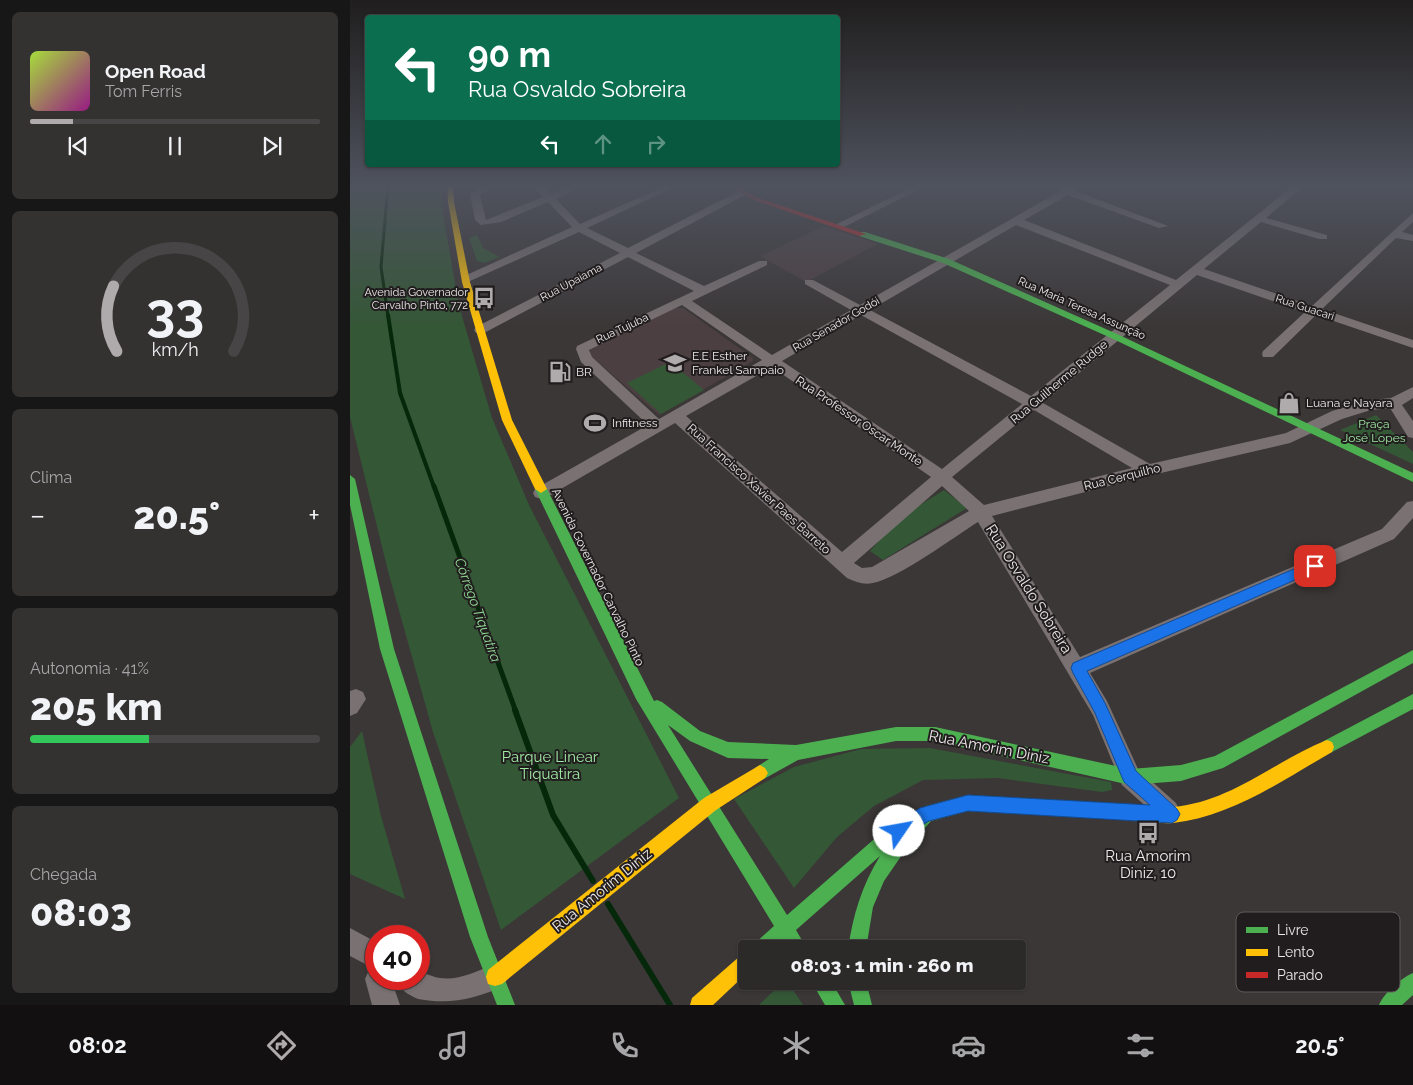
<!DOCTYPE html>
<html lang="pt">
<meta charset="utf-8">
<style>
body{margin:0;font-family:Raleway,sans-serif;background:#343131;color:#f1f3f6;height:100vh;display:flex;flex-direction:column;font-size:19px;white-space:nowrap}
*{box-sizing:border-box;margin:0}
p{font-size:16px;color:#a6a6a8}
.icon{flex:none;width:28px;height:28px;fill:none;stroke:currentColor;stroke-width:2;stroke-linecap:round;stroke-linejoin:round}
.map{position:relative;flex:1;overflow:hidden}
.panel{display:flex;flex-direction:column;gap:12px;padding:12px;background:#181717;width:350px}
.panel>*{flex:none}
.hud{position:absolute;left:15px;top:15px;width:475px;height:152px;border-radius:5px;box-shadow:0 1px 4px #0004,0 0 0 1px #484546;background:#0b6e4f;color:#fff;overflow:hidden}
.speed{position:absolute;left:15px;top:925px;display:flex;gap:10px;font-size:25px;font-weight:700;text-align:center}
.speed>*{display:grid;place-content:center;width:65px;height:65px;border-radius:50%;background:#2c2929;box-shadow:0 1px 4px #0004,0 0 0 1px #484546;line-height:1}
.speed .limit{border:8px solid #d22;background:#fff;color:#111}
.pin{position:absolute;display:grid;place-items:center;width:42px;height:42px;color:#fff;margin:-21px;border-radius:10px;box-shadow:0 2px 8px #0006}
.me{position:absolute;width:55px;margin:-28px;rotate:57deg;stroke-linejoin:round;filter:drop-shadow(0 0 4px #0008)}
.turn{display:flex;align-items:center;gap:18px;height:105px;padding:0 20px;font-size:22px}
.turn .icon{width:65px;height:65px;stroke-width:2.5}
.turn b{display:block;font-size:35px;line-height:42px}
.lanes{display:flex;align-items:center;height:48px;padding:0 20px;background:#0003;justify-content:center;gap:25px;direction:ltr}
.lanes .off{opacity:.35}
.big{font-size:38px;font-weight:800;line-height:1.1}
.panel .tile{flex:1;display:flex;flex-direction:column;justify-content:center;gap:8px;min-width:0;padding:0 18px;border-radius:8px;background:#343131}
.panel .dial{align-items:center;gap:0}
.dial svg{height:130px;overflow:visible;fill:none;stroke:#484546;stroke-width:7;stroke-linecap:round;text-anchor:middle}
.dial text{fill:#f1f3f6;stroke:none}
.song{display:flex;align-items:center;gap:15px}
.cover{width:60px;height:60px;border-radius:8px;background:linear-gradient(135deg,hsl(80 70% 55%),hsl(310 70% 35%))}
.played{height:5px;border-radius:2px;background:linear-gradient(90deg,#afaaab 15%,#484546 15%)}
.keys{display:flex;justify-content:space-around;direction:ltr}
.heat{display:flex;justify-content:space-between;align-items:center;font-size:28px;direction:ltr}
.charge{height:8px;border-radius:4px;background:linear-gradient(90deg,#34c759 41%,#484546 0)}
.trip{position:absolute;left:388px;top:940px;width:288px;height:50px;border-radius:5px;background:#2c2929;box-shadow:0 1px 4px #0004,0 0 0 1px #484546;font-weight:800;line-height:50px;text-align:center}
.dock{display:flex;height:80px;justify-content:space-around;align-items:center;background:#121010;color:#a6a6a8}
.dock .icon{width:35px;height:35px}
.dock .selected{color:#afaaab}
.dock b{font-size:22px;color:#f1f3f6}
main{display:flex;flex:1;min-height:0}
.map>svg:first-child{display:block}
.built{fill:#4c3f41}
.green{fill:#345736}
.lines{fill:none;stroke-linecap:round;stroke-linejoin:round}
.stream-far3{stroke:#05280a;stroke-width:3}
.stream-far2{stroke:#05280a;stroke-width:4}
.stream-far1{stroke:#05280a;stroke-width:5}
.stream{stroke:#05280a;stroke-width:6}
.street{fill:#7a7172;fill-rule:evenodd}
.fast{fill:#4caf50;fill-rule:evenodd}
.slow{fill:#ffc107;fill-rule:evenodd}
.jam{fill:#c62828;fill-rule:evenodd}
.route{fill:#1a73e8;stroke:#114b97}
.labels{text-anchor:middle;stroke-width:4;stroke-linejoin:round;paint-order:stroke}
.far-street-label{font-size:11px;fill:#ede8e9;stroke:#211d1e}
.far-poi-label{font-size:11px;fill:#ede8e9;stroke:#211d1e;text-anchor:end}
.poi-label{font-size:12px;fill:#ede8e9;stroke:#211d1e;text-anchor:start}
.street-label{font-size:12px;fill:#ede8e9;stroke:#211d1e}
.park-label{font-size:12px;fill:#9ee9a2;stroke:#211d1e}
.water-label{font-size:14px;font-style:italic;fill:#90db94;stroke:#211d1e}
.near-street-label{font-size:15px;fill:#ede8e9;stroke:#211d1e}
.near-park-label{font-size:15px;fill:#9ee9a2;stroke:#211d1e}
.near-poi-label{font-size:15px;fill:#ede8e9;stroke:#211d1e}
.key{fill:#211d1e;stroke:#5e5a5b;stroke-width:1}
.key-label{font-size:14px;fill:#ede8e9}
</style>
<main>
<section class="panel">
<div class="tile">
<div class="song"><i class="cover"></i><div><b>Open Road</b><p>Tom Ferris</p></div></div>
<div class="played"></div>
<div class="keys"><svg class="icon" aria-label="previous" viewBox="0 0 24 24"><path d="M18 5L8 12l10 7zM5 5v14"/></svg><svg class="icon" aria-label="pause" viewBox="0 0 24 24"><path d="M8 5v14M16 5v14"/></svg><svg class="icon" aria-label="next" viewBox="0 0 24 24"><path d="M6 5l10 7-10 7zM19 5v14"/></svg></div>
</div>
<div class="tile dial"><svg viewBox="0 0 100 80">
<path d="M14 69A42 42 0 1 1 86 69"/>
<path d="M14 69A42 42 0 0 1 12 29" stroke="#afaaab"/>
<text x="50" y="56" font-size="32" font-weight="700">33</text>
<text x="50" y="72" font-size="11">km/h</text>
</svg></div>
<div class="tile"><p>Clima</p>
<div class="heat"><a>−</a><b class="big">20.5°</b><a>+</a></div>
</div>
<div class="tile"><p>Autonomia · 41%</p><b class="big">205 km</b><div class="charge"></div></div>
<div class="tile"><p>Chegada</p><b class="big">08:03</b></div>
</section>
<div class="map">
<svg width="1063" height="1005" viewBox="0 0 1063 1005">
<rect width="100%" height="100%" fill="#3b3737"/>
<path class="built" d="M474,226l54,18 -72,38 -46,-26z
M325,308h8l70,50v3l-94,54 -68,-59 -1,-4 1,-3z"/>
<path class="green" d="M0,185h91l2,29 16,92 33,112 37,87 150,293 -178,132 -68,-198 -45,-161 -38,-154z
M127,235l6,13 17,9 -16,6 -7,-2 -8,-23z
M320,362l34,28 -43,24 -34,-31z
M1026,415l37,37v12l-73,-34z
M594,490l23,18 -84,52 -13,-9 31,-34z
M12,731l19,85 24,83 -55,-25v-127z
M580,748l181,34 1,8 -10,2 -104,-14 -75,2 -49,26 -37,31 -43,51 -60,-89 60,-32 67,-18z
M434,981h3l16,24h-44z"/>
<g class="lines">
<path class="stream-far3" d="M38,185l-7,82 7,49"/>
<path class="stream-far2" d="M38,315l12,78 34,94"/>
<path class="stream-far1" d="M84,486l82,226"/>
<path class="stream" d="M165,710l38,105 40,66
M258,904l62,101"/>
<path class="street" d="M134,185h12l-16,10 6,25 57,-23 -11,-12h10l9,9 21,-9h13l-29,14 24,25 87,-39h12l-92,43 41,20 111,-57h6v4l-109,58 68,33 55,-25h8v4l-75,36 80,54 79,-45 -46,-26v-4h8l47,25 211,-120h12l-8,6 93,35 -9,2 -91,-33 -44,25 152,60 118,-95h11l-39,33 61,17v4h-8l-58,-17 -57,47 108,37 101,-93v9l-11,10 11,3v6l-17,-3 -74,71 91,31v8l-97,-33 -43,42h-10l-1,-3 1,-3 42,-39 -108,-37 -154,128 107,61 136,-31 46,-22 39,-11 20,-2 22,-11v11l-11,7 11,16v17l-5,-1 -18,-29 -19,2 -29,9 -52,24 -142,33 -156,40 88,141 302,-128 25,-27 6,-1v17l-19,21 -304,134 17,28 31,68 38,34 4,8 -4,8 -8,4 -8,-4 -38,-34 -29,-70 -115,-193c-24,15 -79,56 -105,61 -10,2 -17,-1 -26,-5l-172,-155 -128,74 -6,2 -6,-2 -2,-4 2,-4 113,-64 -67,-63 -5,-13 1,-3 117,-55 -66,-34 -144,76h-8l-2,-3 2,-3 144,-74 -41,-21 -109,49h-8v-4l110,-50 -24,-25 -47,20 -20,3 -6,-5 -5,-26zM666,225l154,60 -139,111 -161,-86zM332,305l80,55 -103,59 -67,-62 -3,-7zM511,315l161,89 -80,65 -160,-108zM422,367l159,110 -89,75 -156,-136zM684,410l98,58 -148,37 -32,-28zM592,486l27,25 -97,56 -10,1 -8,-5z
M566,185h12l-86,43 -9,-2z
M6,689l7,3 3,7 -9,14 -7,3v-25z
M0,928l26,14v37h15l9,26h-28l-7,-26 4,-9 4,-2 -23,-12z
M145,964l9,4 4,9 -4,9c-30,13 -53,19 -86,13 -11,-5 -18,-9 -22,-20h23v-9c28,17 48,5 76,-6z"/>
<path class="fast" d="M509,232h6l84,27 168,75 296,139v9l-302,-144 -168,-75 -84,-27z
M0,475l5,4 39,170 94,288 27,68h-18l-27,-68 -90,-288 -30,-144z
M191,485l6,4 107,212 3,-1 5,2 38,29 28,11 68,3 100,-18h39l195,42 51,-4 34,-9 198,-106v13l-190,105 -42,13 -51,4 -195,-44h-39l-98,19 -38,21 -5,-3 -3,-5 3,-5 14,-9 -41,-1 -38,-17 -22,-16 119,190 93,-81 46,-28 42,-11 159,9 6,2 2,6 -2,6 -6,2 -159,-9 -37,10 -27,31 -20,29 -11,26 -7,42h-18c5,-34 14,-64 32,-93l-84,74 11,19h-19l-5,-8 -8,8h-23l3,-6 19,-17 -138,-227 -101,-210z
M1063,694v15l-81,43 -5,2 -5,-2 -2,-5 2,-5z
M1063,973v22l-11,10h-23c5,-12 22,-27 34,-32z
M461,981h20l14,24h-20z
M498,981h18l6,24h-18z"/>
<path class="slow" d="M97,185h6l1,17 16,80 42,138 35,69 -6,4 -6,-4 -33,-69 -40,-138 -14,-80z
M977,740l5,2 2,5 -2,5c-49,28 -101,65 -159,71 -15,1 -31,-2 -46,-3l-6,-2 -2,-6 2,-6 6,-2c15,1 31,5 46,3 60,-6 101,-46 154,-67z
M410,765l5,3 3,5 -3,5 -49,32 -214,174 -7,2 -7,-2 -2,-7 2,-7 216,-172z
M396,953v21l-33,31h-23l2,-7 48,-42z"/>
<path class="jam" d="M379,185h7l19,12 111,37 -7,2 -108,-37z"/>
</g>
<linearGradient id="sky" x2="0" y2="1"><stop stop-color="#201e1e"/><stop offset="0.57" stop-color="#4f535e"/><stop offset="1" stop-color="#4f535e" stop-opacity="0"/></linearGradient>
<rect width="1063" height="326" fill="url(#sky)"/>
<path class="route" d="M965,560l7,6 -2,3 -233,102 18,32 31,68 41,38 3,5 -3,6 -5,3 -204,-12 -39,10 -30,18 -6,-2 -2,-6 2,-6 27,-17 48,-13 182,10 -26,-23 -29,-69 -22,-40 -2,-5 2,-5z"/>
<defs>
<g id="bus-bare" transform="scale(1.725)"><path d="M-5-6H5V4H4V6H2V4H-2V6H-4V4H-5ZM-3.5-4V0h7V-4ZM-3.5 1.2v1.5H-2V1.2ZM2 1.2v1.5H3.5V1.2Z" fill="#afaaab" stroke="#211d1e" stroke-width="2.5" paint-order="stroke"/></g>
<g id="school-bare" transform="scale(1.725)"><path d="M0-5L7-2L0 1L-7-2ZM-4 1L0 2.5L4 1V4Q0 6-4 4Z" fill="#afaaab" stroke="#211d1e" stroke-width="2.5" paint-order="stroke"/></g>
<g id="fuel-bare" transform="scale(1.725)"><path d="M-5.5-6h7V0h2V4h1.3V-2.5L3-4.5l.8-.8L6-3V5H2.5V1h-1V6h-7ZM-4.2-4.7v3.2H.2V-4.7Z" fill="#afaaab" stroke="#211d1e" stroke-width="2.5" paint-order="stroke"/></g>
<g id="shop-bare" transform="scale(1.725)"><path d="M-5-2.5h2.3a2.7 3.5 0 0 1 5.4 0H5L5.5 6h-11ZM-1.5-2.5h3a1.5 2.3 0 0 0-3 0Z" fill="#afaaab" stroke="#211d1e" stroke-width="2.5" paint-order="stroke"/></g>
<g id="stadium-bare" transform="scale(1.725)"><path d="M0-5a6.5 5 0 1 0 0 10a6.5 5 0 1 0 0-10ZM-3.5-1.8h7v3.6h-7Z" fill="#afaaab" stroke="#211d1e" stroke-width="2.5" paint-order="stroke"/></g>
</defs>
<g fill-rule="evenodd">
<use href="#bus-bare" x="134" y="298"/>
<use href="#school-bare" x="325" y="363"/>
<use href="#fuel-bare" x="210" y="372"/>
<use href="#shop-bare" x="939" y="403"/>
<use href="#stadium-bare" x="245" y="423"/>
<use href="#bus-bare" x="798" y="833"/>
</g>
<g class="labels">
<g class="far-street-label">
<text transform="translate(221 282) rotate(-28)" y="4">Rua Upaiama</text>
<text transform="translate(955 307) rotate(18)" y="4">Rua Guacari</text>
<text transform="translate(732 308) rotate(24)" y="4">Rua Maria Teresa Assunção</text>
<text transform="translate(486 324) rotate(-30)" y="4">Rua Senador Godói</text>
<text transform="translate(272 328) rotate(-25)" y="4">Rua Tujuba</text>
</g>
<g class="far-poi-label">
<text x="118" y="296">Avenida Governador<tspan x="118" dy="13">Carvalho Pinto, 772</tspan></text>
</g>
<g class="poi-label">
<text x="342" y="360">E.E Esther<tspan x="342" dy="14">Frankel Sampaio</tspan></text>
<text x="226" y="376">BR</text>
<text x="956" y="407">Luana e Nayara</text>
<text x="262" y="427">Infitness</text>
</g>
<g class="street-label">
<text transform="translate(709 382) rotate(-40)" y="4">Rua Guilherme Rudge</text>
<text transform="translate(509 421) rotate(34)" y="4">Rua Professor Oscar Monte</text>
<text transform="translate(772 477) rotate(-14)" y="4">Rua Cerquilho</text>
<text transform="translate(409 489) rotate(42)" y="4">Rua Francisco Xavier Paes Barreto</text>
<text transform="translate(248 577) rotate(64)" y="4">Avenida Governador Carvalho Pinto</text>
</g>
<g class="park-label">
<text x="1024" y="428">Praça<tspan x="1024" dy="14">José Lopes</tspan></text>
</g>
<g class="water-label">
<text transform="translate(128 610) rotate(70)" y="5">Córrego Tiquatira</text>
</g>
<g class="near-street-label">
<text transform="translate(679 589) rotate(58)" y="5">Rua Osvaldo Sobreira</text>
<text transform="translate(639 747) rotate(11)" y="5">Rua Amorim Diniz</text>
<text transform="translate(252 890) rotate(-39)" y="5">Rua Amorim Diniz</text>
</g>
<g class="near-park-label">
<text x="200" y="762">Parque Linear<tspan x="200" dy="17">Tiquatira</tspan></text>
</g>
<g class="near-poi-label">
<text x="798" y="861">Rua Amorim<tspan x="798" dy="17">Diniz, 10</tspan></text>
</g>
</g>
<rect x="886" y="912" width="164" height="80" rx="8" class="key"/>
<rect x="896" y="927" width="22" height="6" fill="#4caf50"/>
<rect x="896" y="949" width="22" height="7" fill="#ffc107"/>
<rect x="896" y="972" width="22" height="6" fill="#c62828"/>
<g class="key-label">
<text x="927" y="935">Livre</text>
<text x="927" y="957">Lento</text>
<text x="927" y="980">Parado</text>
</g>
</svg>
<div class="speed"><div class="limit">40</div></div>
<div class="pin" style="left:965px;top:566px;background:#d93025"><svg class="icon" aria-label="arrive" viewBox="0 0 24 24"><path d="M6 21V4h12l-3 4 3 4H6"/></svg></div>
<svg class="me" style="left:549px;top:831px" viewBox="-20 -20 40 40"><circle r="19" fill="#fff"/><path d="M0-13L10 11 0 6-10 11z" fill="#1a73e8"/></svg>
<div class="trip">08:03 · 1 min · 260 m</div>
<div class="hud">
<div class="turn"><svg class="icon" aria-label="left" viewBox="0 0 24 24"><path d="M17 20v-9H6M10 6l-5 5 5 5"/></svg><div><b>90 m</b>Rua Osvaldo Sobreira</div></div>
<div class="lanes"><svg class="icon" aria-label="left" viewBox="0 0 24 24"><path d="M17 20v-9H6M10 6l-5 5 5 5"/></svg><svg class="icon off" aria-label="ahead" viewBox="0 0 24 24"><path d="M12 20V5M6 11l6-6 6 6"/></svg><svg class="icon off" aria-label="right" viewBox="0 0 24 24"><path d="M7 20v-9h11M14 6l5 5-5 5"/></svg></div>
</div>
</div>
</main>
<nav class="dock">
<b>08:02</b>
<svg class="icon selected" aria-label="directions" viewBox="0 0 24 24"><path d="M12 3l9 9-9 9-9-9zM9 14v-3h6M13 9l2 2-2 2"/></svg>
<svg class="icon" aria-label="music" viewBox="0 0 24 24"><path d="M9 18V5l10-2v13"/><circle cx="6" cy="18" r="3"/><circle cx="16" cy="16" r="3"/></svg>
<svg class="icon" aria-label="phone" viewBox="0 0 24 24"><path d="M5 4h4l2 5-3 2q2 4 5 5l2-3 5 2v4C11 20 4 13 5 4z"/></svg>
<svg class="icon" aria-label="climate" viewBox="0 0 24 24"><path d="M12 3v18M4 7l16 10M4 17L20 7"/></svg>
<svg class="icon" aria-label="car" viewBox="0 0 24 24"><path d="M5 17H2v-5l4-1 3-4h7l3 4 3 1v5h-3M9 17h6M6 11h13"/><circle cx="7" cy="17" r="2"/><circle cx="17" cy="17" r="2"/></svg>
<svg class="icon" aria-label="filters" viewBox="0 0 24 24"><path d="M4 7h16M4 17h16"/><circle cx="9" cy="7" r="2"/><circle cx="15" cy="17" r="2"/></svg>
<b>20.5°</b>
</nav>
